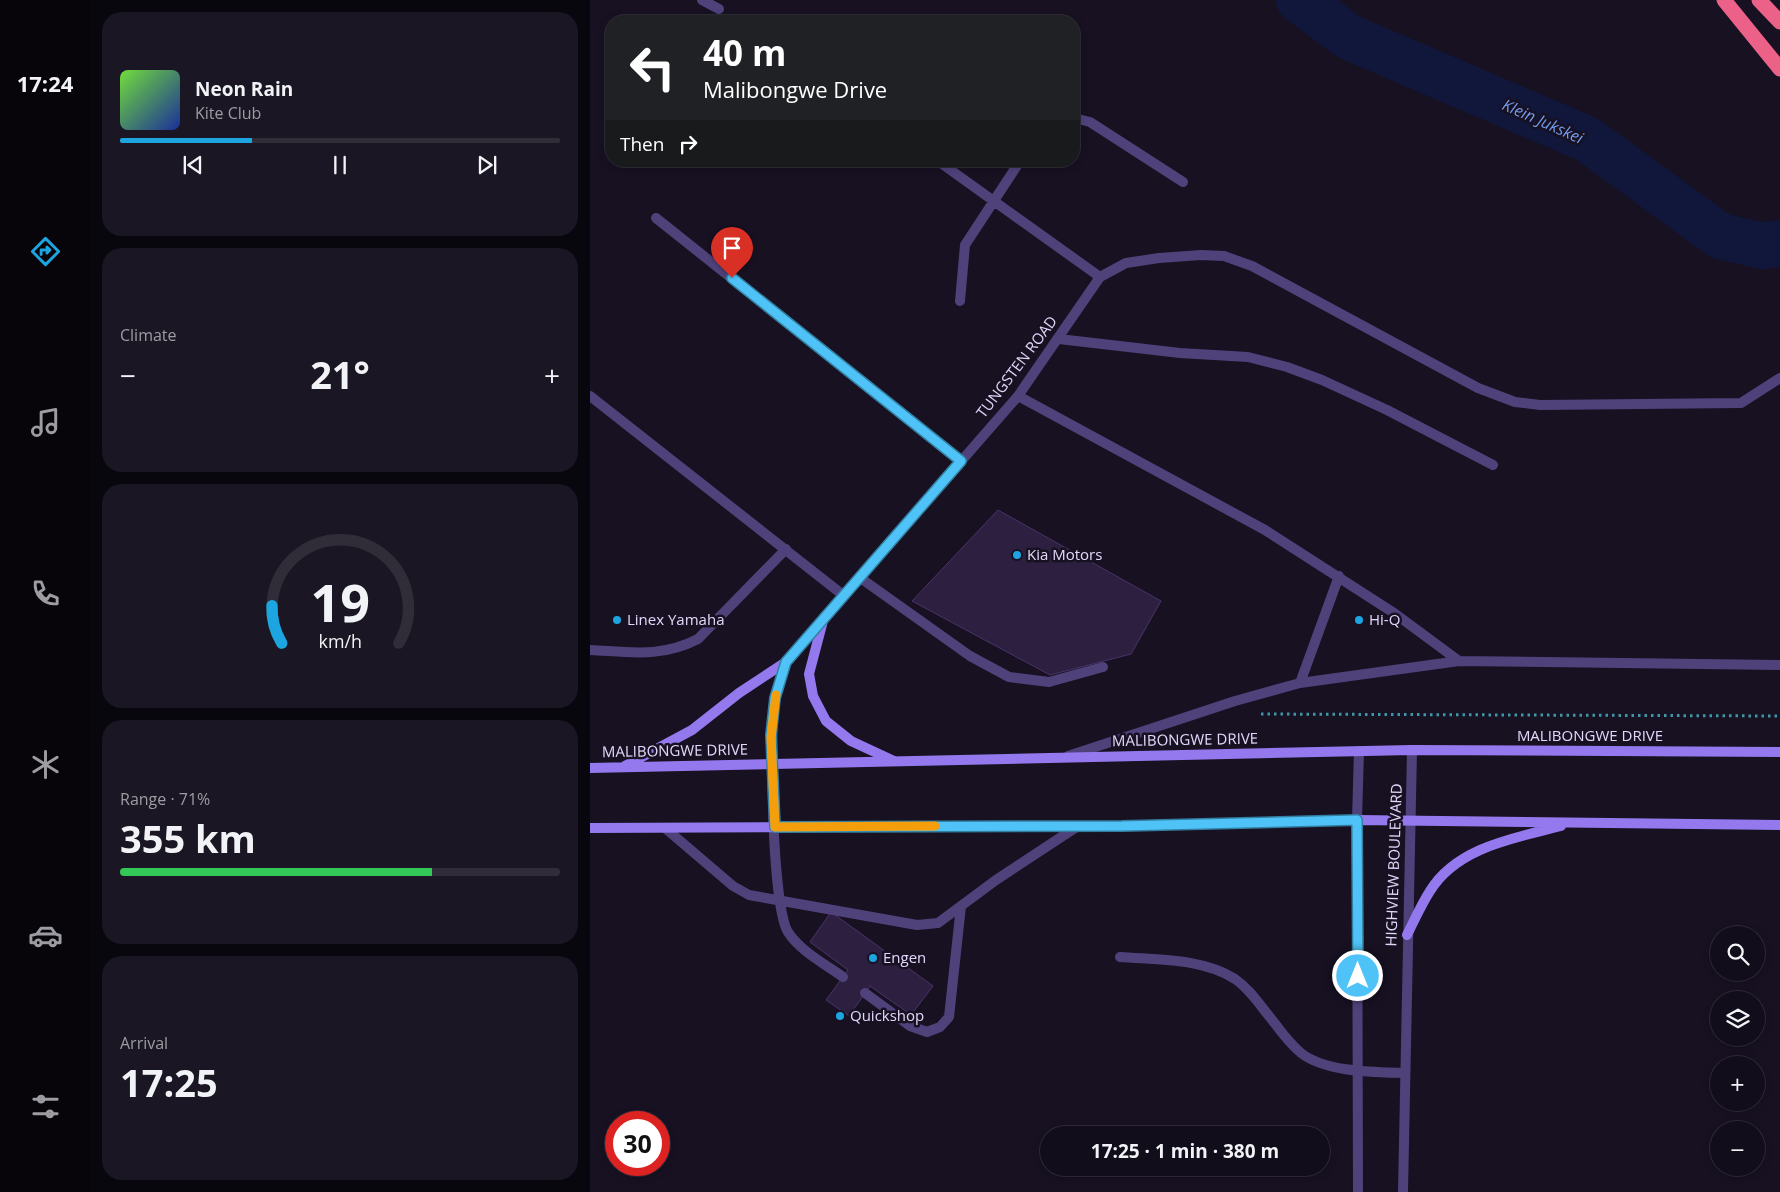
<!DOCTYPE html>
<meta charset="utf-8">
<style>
body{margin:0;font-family:"Open Sans",sans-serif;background:#1a1623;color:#f1f3f6;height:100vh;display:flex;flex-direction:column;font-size:19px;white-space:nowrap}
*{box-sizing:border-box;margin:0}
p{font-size:16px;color:#9c9ca2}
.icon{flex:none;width:28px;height:28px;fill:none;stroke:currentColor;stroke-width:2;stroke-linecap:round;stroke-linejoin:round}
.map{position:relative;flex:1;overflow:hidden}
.sheet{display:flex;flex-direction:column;gap:12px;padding:12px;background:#09070e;width:500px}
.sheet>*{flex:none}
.top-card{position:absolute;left:15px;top:15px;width:475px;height:152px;border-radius:20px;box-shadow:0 2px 8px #0003,0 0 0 1px #302d39;background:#202124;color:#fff;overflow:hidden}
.fabs{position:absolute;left:1120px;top:926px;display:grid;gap:10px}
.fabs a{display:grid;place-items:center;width:55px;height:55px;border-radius:50%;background:#110d1a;box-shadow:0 2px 8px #0003,0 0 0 1px #302d39;font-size:25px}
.speed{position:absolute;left:15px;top:1111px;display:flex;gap:10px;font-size:25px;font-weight:700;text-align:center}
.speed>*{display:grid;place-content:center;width:65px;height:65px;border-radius:50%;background:#110d1a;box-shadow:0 2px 8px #0003,0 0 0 1px #302d39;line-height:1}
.speed .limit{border:8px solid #d22;background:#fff;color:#111}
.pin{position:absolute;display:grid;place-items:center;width:42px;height:42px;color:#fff;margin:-51px -21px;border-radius:50% 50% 50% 0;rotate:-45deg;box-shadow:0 0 5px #0007}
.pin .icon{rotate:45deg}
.me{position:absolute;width:55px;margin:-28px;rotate:0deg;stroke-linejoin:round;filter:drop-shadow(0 0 4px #0008)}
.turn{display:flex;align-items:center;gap:18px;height:105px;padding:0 15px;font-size:22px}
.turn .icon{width:65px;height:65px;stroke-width:2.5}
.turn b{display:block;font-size:35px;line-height:42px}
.then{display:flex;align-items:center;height:48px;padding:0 15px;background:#0003;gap:10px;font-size:19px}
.big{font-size:38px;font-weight:700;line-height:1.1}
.sheet .widget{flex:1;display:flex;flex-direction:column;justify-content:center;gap:8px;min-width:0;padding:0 18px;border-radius:20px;background:#1a1623}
.sheet .dial{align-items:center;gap:0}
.dial svg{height:130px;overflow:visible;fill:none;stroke:#302d39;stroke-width:7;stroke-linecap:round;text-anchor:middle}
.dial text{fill:#f1f3f6;stroke:none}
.song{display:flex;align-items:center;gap:15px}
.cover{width:60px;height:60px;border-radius:8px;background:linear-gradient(135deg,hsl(100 70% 55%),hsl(230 70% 35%))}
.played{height:5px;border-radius:2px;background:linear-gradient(90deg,#1ca5e0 30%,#302d39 30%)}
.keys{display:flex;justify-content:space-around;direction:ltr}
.heat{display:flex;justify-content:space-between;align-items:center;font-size:28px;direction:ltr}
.charge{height:8px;border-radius:4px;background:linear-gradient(90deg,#34c759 71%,#302d39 0)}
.trip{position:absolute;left:450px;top:1126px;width:290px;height:50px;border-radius:25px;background:#110d1a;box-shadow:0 2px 8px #0003,0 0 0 1px #302d39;font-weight:700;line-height:50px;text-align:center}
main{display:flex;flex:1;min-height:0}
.tab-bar{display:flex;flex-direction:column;width:90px;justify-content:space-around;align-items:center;background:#07050a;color:#9c9ca2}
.tab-bar .icon{width:35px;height:35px}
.tab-bar .current{color:#1ca5e0}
.tab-bar b{font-size:22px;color:#f1f3f6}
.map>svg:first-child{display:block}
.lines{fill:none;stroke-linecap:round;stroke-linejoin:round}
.river{stroke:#10173b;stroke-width:46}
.building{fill:#2d1f40;stroke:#493469}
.path{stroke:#3e98a7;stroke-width:3;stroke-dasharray:2.5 4;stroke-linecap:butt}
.service{stroke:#4f427b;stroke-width:10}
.minor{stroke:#4f427b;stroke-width:10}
.secondary{stroke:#9479ee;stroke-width:10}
.motorway{stroke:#eb6187;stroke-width:15}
.route-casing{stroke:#337fa1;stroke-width:12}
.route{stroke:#4fc3f7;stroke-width:9}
.slow{stroke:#f59e0b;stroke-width:9}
.poi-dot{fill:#1ca5e0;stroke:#171122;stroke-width:2}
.labels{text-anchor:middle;stroke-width:5;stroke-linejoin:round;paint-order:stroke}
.street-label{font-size:15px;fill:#e2d7fa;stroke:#171122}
.poi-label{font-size:15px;fill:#e2d7fa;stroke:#171122;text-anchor:start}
.water-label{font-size:16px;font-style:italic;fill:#719bed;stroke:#171122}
</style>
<main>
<nav class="tab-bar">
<b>17:24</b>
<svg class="icon current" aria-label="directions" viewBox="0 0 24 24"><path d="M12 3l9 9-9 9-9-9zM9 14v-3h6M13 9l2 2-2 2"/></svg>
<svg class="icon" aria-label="music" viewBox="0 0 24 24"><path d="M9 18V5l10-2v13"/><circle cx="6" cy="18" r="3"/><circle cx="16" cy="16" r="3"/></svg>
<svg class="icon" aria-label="phone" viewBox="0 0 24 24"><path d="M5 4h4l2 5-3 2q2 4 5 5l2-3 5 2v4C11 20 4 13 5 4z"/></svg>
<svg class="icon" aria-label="climate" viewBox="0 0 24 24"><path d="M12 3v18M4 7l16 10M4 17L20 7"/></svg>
<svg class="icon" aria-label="car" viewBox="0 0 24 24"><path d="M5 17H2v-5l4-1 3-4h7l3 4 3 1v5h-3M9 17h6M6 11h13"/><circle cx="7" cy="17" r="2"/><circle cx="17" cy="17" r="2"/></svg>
<svg class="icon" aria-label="filters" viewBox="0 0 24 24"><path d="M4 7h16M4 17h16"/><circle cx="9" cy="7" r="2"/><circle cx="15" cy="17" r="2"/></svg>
</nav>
<section class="sheet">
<div class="widget">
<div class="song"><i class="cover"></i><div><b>Neon Rain</b><p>Kite Club</p></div></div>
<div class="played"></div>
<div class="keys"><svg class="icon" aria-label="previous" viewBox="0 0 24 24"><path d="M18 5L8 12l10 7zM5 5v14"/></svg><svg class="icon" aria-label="pause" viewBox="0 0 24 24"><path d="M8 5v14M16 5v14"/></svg><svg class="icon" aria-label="next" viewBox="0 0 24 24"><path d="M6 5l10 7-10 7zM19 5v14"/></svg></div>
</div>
<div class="widget"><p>Climate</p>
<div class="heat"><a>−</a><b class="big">21°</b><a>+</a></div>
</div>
<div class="widget dial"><svg viewBox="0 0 100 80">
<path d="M14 69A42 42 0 1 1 86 69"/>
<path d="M14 69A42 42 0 0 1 8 46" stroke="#1ca5e0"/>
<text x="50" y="56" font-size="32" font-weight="700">19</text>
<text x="50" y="72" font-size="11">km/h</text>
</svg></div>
<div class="widget"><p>Range · 71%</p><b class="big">355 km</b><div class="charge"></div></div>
<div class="widget"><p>Arrival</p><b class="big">17:25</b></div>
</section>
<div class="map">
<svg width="1190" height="1192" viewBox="0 0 1190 1192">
<rect width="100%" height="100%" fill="#171122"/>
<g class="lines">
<path class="river" d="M709,0l50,37 238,102 133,97 43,10 17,-3"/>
</g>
<path class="building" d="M408,510l163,91 -30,53 -81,21 -138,-74z
M241,912l102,74 -22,29 -41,-29 -21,30 -23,-16 22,-30 -38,-28z"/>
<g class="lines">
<path class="path" d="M671,714l519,2"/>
<path class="service" d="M484,118l16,4 93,60
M348,161l162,116
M66,218l305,243
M370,301l5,-56 55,-84
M469,339l121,14 68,4 39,10 35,13 65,30 106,55
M0,396l253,199
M428,396l247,134 129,83 65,48 321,4
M269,577l111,79 39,21 40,5 54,-15
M0,650c40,2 71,8 108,-11l88,-90
M710,683l39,-107
M478,756l167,-55 65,-18 159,-22
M75,828l68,58 16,9 168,30 21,-2 58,-43 82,-54
M530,957c37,3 82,1 115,22 16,11 26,28 38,42 8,11 17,23 28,32 24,19 72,19 103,20
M253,977c-18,-13 -43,-26 -55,-45 -16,-25 -19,-201 -13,-234 2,-12 7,-24 11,-36l232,-266 82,-119 26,-14 33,-5 42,-3 23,1 28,10 226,122 37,14 25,3 201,-2 39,-25
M275,993l45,33 17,6 13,-5 9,-10 12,-111"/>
<path class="minor" d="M112,0l17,9
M768,1192l-1,-372 2,-69
M813,1192l9,-442"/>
<path class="secondary" d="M234,617l-15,57 4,22 13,25 25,20 43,20
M35,766l67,-36 47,-37 47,-31
M0,768l822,-18 368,2
M0,828l532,-2 235,-6 423,5
M817,935c7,-14 14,-30 23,-44 27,-44 85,-53 131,-65"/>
<path class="motorway" d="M1134,0l56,69
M1169,0l21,22"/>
</g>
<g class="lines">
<g class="route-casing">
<path id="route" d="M142,278l229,183 -175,201 -11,36 -4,37 4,92 347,-1 235,-6 1,156"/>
</g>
<use href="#route" class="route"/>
<path class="slow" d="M186,695l-5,43 4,89 160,-1"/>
</g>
<g class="poi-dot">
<circle cx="427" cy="555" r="5"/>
<circle cx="27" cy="620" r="5"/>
<circle cx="769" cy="620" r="5"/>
<circle cx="283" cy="958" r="5"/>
<circle cx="250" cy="1016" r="5"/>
</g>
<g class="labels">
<g class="street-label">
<text transform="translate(427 367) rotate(-53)" y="5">TUNGSTEN ROAD</text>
<text x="1000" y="741">MALIBONGWE DRIVE</text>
<text transform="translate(595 740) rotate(-1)" y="5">MALIBONGWE DRIVE</text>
<text transform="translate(85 751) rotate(-1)" y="5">MALIBONGWE DRIVE</text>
<text transform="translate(804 865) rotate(-88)" y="5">HIGHVIEW BOULEVARD</text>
</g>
<g class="poi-label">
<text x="437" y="560">Kia Motors</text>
<text x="37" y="625">Linex Yamaha</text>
<text x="779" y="625">Hi-Q</text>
<text x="293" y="963">Engen</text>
<text x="260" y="1021">Quickshop</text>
</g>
<g class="water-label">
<text transform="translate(953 121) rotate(24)" y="6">Klein Jukskei</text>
</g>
</g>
</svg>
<div class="fabs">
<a><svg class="icon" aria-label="search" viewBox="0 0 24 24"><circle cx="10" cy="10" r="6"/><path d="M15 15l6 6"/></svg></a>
<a><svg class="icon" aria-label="layers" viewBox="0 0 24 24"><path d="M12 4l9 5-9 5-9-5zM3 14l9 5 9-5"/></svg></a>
<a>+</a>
<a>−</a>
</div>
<div class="speed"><div class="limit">30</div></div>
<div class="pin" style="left:142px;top:278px;background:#d93025"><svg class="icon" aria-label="arrive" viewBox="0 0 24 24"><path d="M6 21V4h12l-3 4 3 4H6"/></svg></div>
<svg class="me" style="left:768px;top:976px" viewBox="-20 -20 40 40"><circle r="17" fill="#4fc3f7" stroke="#fff" stroke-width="3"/><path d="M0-11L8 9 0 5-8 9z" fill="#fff"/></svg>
<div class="trip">17:25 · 1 min · 380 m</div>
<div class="top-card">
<div class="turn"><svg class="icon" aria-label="left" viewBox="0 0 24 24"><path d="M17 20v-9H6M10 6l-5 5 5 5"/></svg><div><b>40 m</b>Malibongwe Drive</div></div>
<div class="then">Then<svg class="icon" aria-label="right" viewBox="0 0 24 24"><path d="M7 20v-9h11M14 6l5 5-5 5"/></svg></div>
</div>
</div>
</main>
